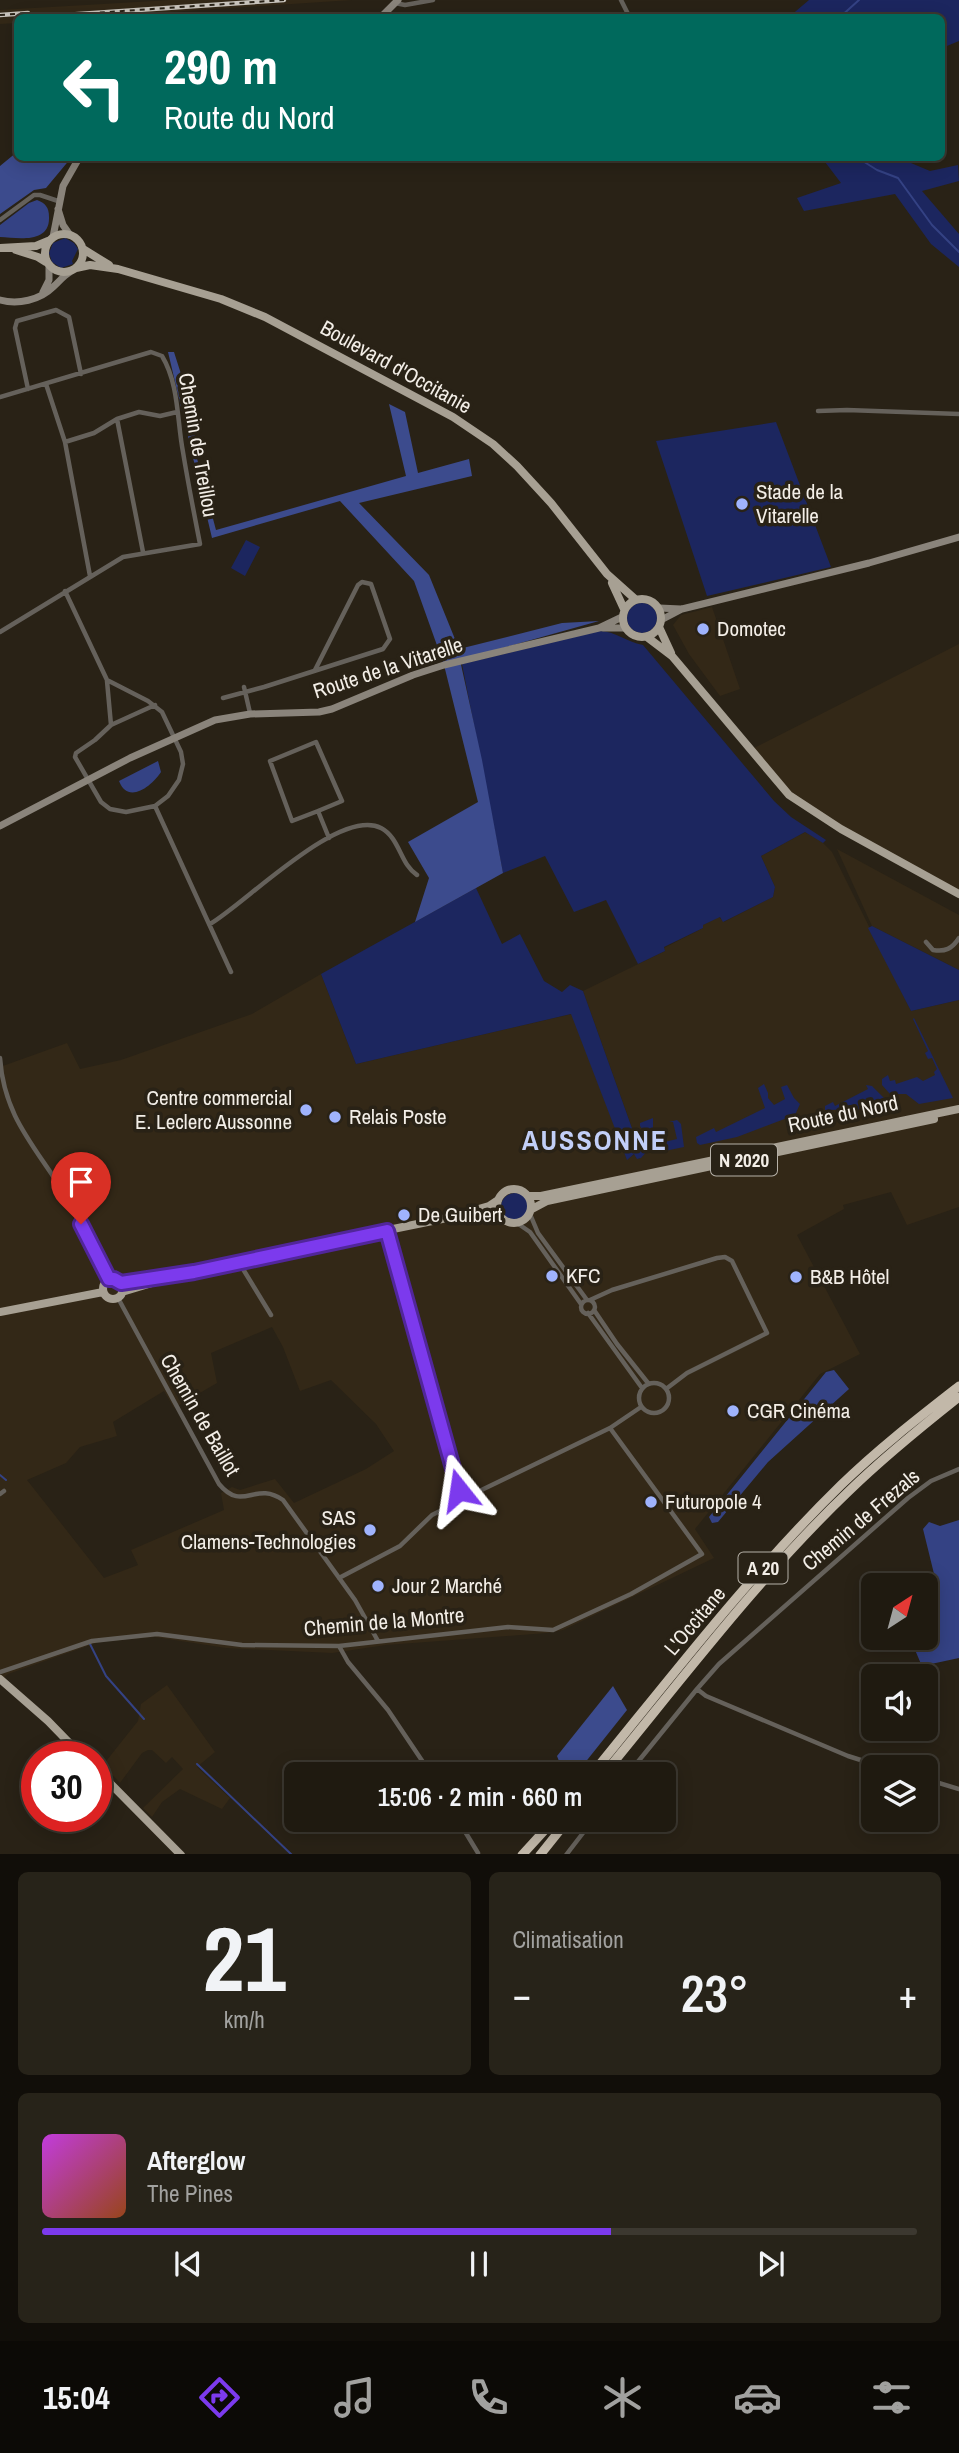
<!DOCTYPE html>
<html lang="fr">
<meta charset="utf-8">
<style>
body{margin:0;font-family:"Archivo Narrow",sans-serif;background:#272319;color:#f1f3f6;height:100vh;display:flex;flex-direction:column;font-size:26px;white-space:nowrap}
*{box-sizing:border-box;margin:0}
p{font-size:23px;color:#a1a19f}
.icon{flex:none;width:38px;height:38px;fill:none;stroke:currentColor;stroke-width:2;stroke-linecap:round;stroke-linejoin:round}
.map{position:relative;height:1854px;overflow:hidden}
.side{display:flex;flex-direction:column;gap:18px;padding:18px;background:#110e09;flex:1}
.side>*{flex:none}
.hud{position:absolute;left:14px;top:14px;width:931px;height:147px;border-radius:10px;box-shadow:0 4px 18px #0003,0 0 0 2px #3c3830;background:#00695c;color:#fff;overflow:hidden}
.needle{width:46px;rotate:36deg}
.controls{position:absolute;left:861px;top:1573px;display:grid;gap:14px}
.controls a{display:grid;place-items:center;width:77px;height:77px;border-radius:10px;background:#1f1a10;box-shadow:0 4px 18px #0003,0 0 0 2px #3c3830;font-size:35px}
.speed{position:absolute;left:21px;top:1741px;display:flex;gap:14px;font-size:35px;font-weight:700;text-align:center}
.speed>*{display:grid;place-content:center;width:91px;height:91px;border-radius:50%;background:#1f1a10;box-shadow:0 4px 18px #0003,0 0 0 2px #3c3830;line-height:1}
.speed .limit{border:10px solid #d22;background:#fff;color:#111}
.pin{position:absolute;display:grid;place-items:center;width:60px;height:60px;color:#fff;margin:-72px -30px;border-radius:50% 50% 50% 0;rotate:-45deg;box-shadow:0 0 7px #0007}
.pin .icon{rotate:45deg}
.me{position:absolute;width:77px;margin:-38px;rotate:345deg;stroke-linejoin:round;filter:drop-shadow(0 0 5px #0008)}
.turn{display:flex;align-items:center;gap:24px;height:147px;padding:0 35px;font-size:32px}
.turn .icon{width:91px;height:91px;stroke-width:2.5}
.turn b{display:block;font-size:49px;line-height:60px}
.big{font-size:52px;font-weight:600;line-height:1.1}
.side .card{flex:1;display:flex;flex-direction:column;justify-content:center;gap:10px;min-width:0;padding:0 24px;border-radius:10px;background:#272319}
.side .dial{align-items:center;gap:0}
.dial b{font-size:91px;line-height:1}
.song{display:flex;align-items:center;gap:21px}
.cover{width:84px;height:84px;border-radius:10px;background:linear-gradient(135deg,hsl(290 70% 55%),hsl(20 70% 35%))}
.played{height:7px;border-radius:4px;background:linear-gradient(90deg,#7c3aed 65%,#3c3830 65%)}
.keys{display:flex;justify-content:space-around;direction:ltr}
.heat{display:flex;justify-content:space-between;align-items:center;font-size:38px;direction:ltr}
.side .tiles{flex:1;display:grid;gap:18px;grid-template-columns:1fr 1fr}
.card:last-child{grid-column:span 2}
.trip{position:absolute;left:284px;top:1762px;width:392px;height:70px;border-radius:10px;background:#1f1a10;box-shadow:0 4px 18px #0003,0 0 0 2px #3c3830;font-weight:600;line-height:70px;text-align:center}
.dock{display:flex;height:112px;justify-content:space-around;align-items:center;background:#0c0a06;color:#a1a19f}
.dock .icon{width:49px;height:49px}
.dock .selected{color:#7c3aed}
.dock b{font-size:32px;color:#f1f3f6}
.map>svg:first-child{display:block}
.built{fill:#332817;fill-rule:evenodd}
.green{fill:#1c265f}
.forest{fill:#3c4b8d}
.water{fill:#344284}
.lines{fill:none;stroke-linecap:round;stroke-linejoin:round}
.stream{stroke:#344284;stroke-width:2}
.street{stroke:#65615b;stroke-width:4.5}
.secondary{stroke:#8a847b;stroke-width:7}
.primary{stroke:#a7a093;stroke-width:8}
.highway{stroke:#c2b8a9;stroke-width:9}
.rail-casing{stroke:#c9c4bc;stroke-width:4.5}
.rail{stroke:#292216;stroke-width:2;stroke-dasharray:5;stroke-linecap:butt}
.route-casing{stroke:#51269a;stroke-width:18}
.route{stroke:#7c3aed;stroke-width:12}
.poi-dot{fill:#9fb3fd;stroke:#292216;stroke-width:2.5}
.labels{text-anchor:middle;stroke-width:7;stroke-linejoin:round;paint-order:stroke}
.shield{fill:#292216;stroke:#b6b1a8;stroke-width:2}
.shield-label{font-size:19px;font-weight:bold;fill:#f3eee7}
.street-label{font-size:21px;fill:#f3eee7;stroke:#292216}
.poi-label{font-size:21px;fill:#f3eee7;stroke:#292216;text-anchor:start}
.district-label{font-size:28px;font-weight:bold;letter-spacing:2px;fill:#c2cff8;stroke:#292216}
</style>
<div class="map">
<svg width="959" height="1855" viewBox="0 0 959 1855">
<rect width="100%" height="100%" fill="#292216"/>
<path class="built" d="M171,0h181l-257,17 -77,1 -1,5 -17,1v-14z
M712,607l28,82 -20,7 -31,-42 -16,-29 8,-10z
M959,644v250l-170,-99 -39,-45z
M805,832l15,8 12,12 79,159 48,-11v207l-52,18 -16,-33 -48,13 1,4 -47,26 63,119 -40,20 -125,155 19,29 -151,72 -16,3 -161,12 -54,8 -106,-5 -71,-11 -56,5 -91,32 -8,7v-614l67,-24 13,26 41,-9 131,-46 69,-40 35,90 216,-50 55,145 8,-5 4,5 3,-3 -59,-165 82,-40 -1,-3 39,-20v-3l16,-8 5,5 49,-25 2,-10 -14,-31zM272,1327l11,20 17,44 31,-11 45,44 18,27 -28,18 -72,34 -19,-24 -35,11 -8,-3 -11,6 3,17 -93,40 7,15 -34,13 -77,-98 39,-17 14,-16 37,-11 -4,-14 51,-31 10,17 43,-25 -6,-30z
M837,849l122,66v55l-87,-44z
M167,1685l48,67 -18,15 33,31 -8,11 -42,-20 -18,13 -10,15 -9,-9 40,-39 -11,-12 -6,6 -14,-13h-4l-6,3 -22,30 -17,-18 35,-44 3,-17z"/>
<path class="green" d="M809,0h150v41l-17,7v-30l-153,-1z
M822,158h77l31,13 28,-6 1,16 -37,10 37,43v33l-28,-23 -36,-50 -91,17 -7,-13 44,-15z
M65,238l9,5 4,6 -6,12 1,3 -12,4 -9,-6 -3,-9 4,-10z
M776,422l55,145 -124,29 -51,-155z
M246,540l14,7 -15,29 -14,-8z
M627 618a15 15 0 1 1 30 0a15 15 0 1 1-30 0Z
M599,631c17,0 27,11 44,14l131,156 17,16 35,23 -3,3 -18,-11 -44,24 14,31 -2,10 -50,25 -3,-5 -17,8v3l-39,19 1,4 -27,13 -32,-64 -32,12 -29,-56 -42,17 -41,-209z
M476,888l26,56 18,-10 24,47 18,11 8,-7 13,6 50,140 16,18 -8,9 -4,1 -3,-5 -7,6 -56,-146 -215,50 -35,-90z
M872,926l87,44v30l-48,11 -43,-83z
M914,1018l39,80 -34,6 -13,-10h-16l-8,-9v-6l6,-4 2,6 5,-1 1,4 21,-7 6,4 12,-6 -1,-3 3,-3 -5,-11 -4,1 -3,-6 3,-2 -15,-32z
M764,1084l4,9v5l6,7 11,-6 -4,-12 6,-2 7,13 6,6 -5,11 -58,22 -37,8 -3,-2 -1,-6 18,-9 2,4 49,-24 -7,-20z
M866,1085l6,1 12,12 -2,7 -9,4 -48,1v-4l8,-4 2,4 33,-17z
M653,1118v11l-4,1 1,7 4,-1 2,8 21,-5 -4,-17h-4l8,-2 4,4 3,23 -24,5 -3,-2 -17,-24v-3z
M501 1207a14 14 0 1 1 28 0a14 14 0 1 1-28 0Z"/>
<path class="forest" d="M17,152l1,6h53l-25,30 -12,2 -34,24v-48z
M168,352h6l21,66v33l21,79 190,-54 -17,-72 16,8 13,61 51,-14 3,17 -113,27 70,72 30,74 103,-26 37,-2 -139,39 22,100 21,113 -88,49 14,-44 -21,-36 70,-40 -34,-137 -30,-84 -74,-80 -128,37z
M613,1686l14,24 -51,64h-12l-7,-18z"/>
<path class="water" d="M37,200c8,3 12,7 12,17 1,27 -31,21 -49,20v-12l29,-22z
M158,761l3,11c-9,14 -33,33 -42,9z
M834,1370l15,19 -81,73 -50,60 -6,1 -3,-6 117,-145z
M959,1520v138l-28,6h-10l-11,-26h16v-49l11,-3 -14,-57 6,-7 11,4z"/>
<g class="lines">
<path class="stream" d="M839,18l20,-18
M858,158l19,12 21,8 34,47 27,27
M0,1475l6,5
M90,1644l16,32 38,43
M197,1764l95,91"/>
<path class="street" d="M621,0l9,18
M395,3l10,2 28,-5
M0,220l34,-25h6l18,6
M46,384l19,58 29,-9 23,-14 22,-7 21,4 17,-4
M28,389l-13,-61 2,-7 39,-11 13,7 12,57
M0,397l151,-45 11,4c17,28 15,65 21,96 5,31 11,61 17,92l-77,13 -123,75
M818,411l29,-1 112,4
M117,419l26,133
M65,442l25,134
M65,591l42,89 41,21 14,11 19,40 2,12 -4,16 -11,16 -13,10 -29,6 -16,-3 -9,-7 -26,-45 1,-4 19,-13 16,-15
M107,681l4,44 44,-20
M244,687l6,26
M223,698l41,-11 119,-38 7,-10 -19,-55 -9,-2 -4,3 -43,85
M155,806l76,166
M318,811l-26,10 -22,-60 46,-19 26,59 -24,10 11,27
M210,924c35,-20 129,-117 171,-96 19,10 19,36 36,47
M926,942l7,8c12,2 19,-1 26,-12
M0,1058c4,59 35,88 64,135 17,27 30,58 45,86
M530,1214l8,19 49,67
M517,1223l13,9 51,72
M387,1231l73,263
M241,1260l2,9 28,46
M118,1298l101,186c24,29 36,-4 64,16l72,100 23,41
M590,1300l22,-10 105,-32 8,-1 7,4 35,72 -80,40 -21,16
M581 1307a7 7 0 1 1 14 0a7 7 0 1 1-14 0Z
M594,1310l23,34 31,39
M588,1313l54,75
M639 1398a15 15 0 1 1 30 0a15 15 0 1 1-30 0Z
M456 1500a6 6 0 1 1 12 0a6 6 0 1 1-12 0Z
M0,1494l4,-3
M467,1497l143,-69 31,-21
M339,1578l61,-32 32,-31 24,-12
M339,1646l9,16 40,48 43,64
M0,1672l92,-31 65,-7 85,11 97,1 169,-19 45,3 78,-36 71,-40 -92,-126
M697,1689l9,7 142,60 38,12
M628,1774l69,-85 22,-25 189,-166 23,-17 28,-12
M926,1779l33,10
M458,1820l20,33
M566,1855l27,-35"/>
<path class="secondary" d="M380,18l18,-18
M58,209l5,16 7,10
M53,237l10,-51 16,-28
M43,292l6,-12v-15
M0,300c18,5 40,0 53,-13 6,-5 10,-11 17,-15
M659,608l22,1
M661,620l21,-11 187,-46 90,-26
M603,628h22
M0,826l130,-68 85,-38 35,-6 69,-2 13,-3 81,-34 31,-10 155,-37 23,-11"/>
<path class="primary" d="M45 253a19 19 0 1 1 38 0a19 19 0 1 1-38 0Z
M0,248l36,-2 12,-5
M83,249l26,16
M16,250l22,7 8,5
M76,268l14,-3 28,4 103,30 44,18 188,100 40,27 24,22 34,37 56,71 28,25
M612,583l12,26
M623 618a19 19 0 1 1 38 0a19 19 0 1 1-38 0Z
M659,627l12,26
M647,637l25,19 117,139 52,34 118,65
M497 1206a17 17 0 1 1 34 0a17 17 0 1 1-34 0Z
M528,1196h13l418,-87
M532,1209l15,-8 387,-82
M471,1216l21,-3 8,3
M103 1289a10 10 0 1 1 20 0a10 10 0 1 1-20 0Z
M121,1283l27,-4
M122,1292l60,-18 59,-14 206,-42 42,-12 9,-6
M0,1312l103,-20
M0,1679l48,42 35,36
M96,1769l85,86"/>
<path class="highway" d="M592,1774c80,-98 158,-200 249,-289 37,-36 77,-67 118,-99
M604,1774c79,-96 155,-197 245,-283 35,-34 72,-64 110,-94
M522,1855l32,-35
M540,1855l28,-35"/>
<g class="rail-casing">
<path id="rail" d="M0,15l28,-2
M20,18l264,-18"/>
</g>
<use href="#rail" class="rail"/>
</g>
<g class="lines">
<g class="route-casing">
<path id="route" d="M81,1224l28,55h5l7,4 73,-11 193,-41 72,259"/>
</g>
<use href="#route" class="route"/>
</g>
<g class="poi-dot">
<circle cx="742" cy="504" r="7"/>
<circle cx="703" cy="629" r="7"/>
<circle cx="306" cy="1110" r="7"/>
<circle cx="335" cy="1117" r="7"/>
<circle cx="404" cy="1215" r="7"/>
<circle cx="552" cy="1276" r="7"/>
<circle cx="796" cy="1277" r="7"/>
<circle cx="733" cy="1411" r="7"/>
<circle cx="651" cy="1502" r="7"/>
<circle cx="370" cy="1530" r="7"/>
<circle cx="378" cy="1586" r="7"/>
</g>
<g class="labels">
<g class="shield">
<rect x="711" y="1144.5" width="66" height="31" rx="5"/>
<rect x="738.5" y="1552.5" width="49" height="31" rx="5"/>
</g>
<g class="shield-label">
<text x="744" y="1167">N 2020</text>
<text x="763" y="1575">A 20</text>
</g>
<g class="street-label">
<text transform="translate(396 367) rotate(29)" y="7">Boulevard d'Occitanie</text>
<text transform="translate(198 445) rotate(80)" y="7">Chemin de Treillou</text>
<text transform="translate(388 668) rotate(-18)" y="7">Route de la Vitarelle</text>
<text transform="translate(843 1114) rotate(-12)" y="7">Route du Nord</text>
<text transform="translate(200 1415) rotate(60)" y="7">Chemin de Baillot</text>
<text transform="translate(861 1520) rotate(-40)" y="7">Chemin de Frezals</text>
<text transform="translate(695 1621) rotate(-50)" y="7">L'Occitane</text>
<text transform="translate(384 1622) rotate(-5)" y="7">Chemin de la Montre</text>
</g>
<g class="poi-label">
<text x="756" y="499">Stade de la<tspan x="756" dy="24">Vitarelle</tspan></text>
<text x="717" y="636">Domotec</text>
<text x="292" y="1105" text-anchor="end">Centre commercial<tspan x="292" dy="24">E. Leclerc Aussonne</tspan></text>
<text x="349" y="1124">Relais Poste</text>
<text x="418" y="1222">De Guibert</text>
<text x="566" y="1283">KFC</text>
<text x="810" y="1284">B&amp;B Hôtel</text>
<text x="747" y="1418">CGR Cinéma</text>
<text x="665" y="1509">Futuropole 4</text>
<text x="356" y="1525" text-anchor="end">SAS<tspan x="356" dy="24">Clamens-Technologies</tspan></text>
<text x="392" y="1593">Jour 2 Marché</text>
</g>
<g class="district-label">
<text x="595" y="1150">AUSSONNE</text>
</g>
</g>
</svg>
<div class="controls">
<a><svg class="needle" viewBox="-14 -14 28 28"><path d="M0-13l5 13h-10z" fill="#e53935"/><path d="M0 13l5-13h-10z" fill="#a1a19f"/></svg></a>
<a><svg class="icon" aria-label="sound" viewBox="0 0 24 24"><path d="M4 9h4l5-4v14l-5-4H4zM17 9q2 3 0 6"/></svg></a>
<a><svg class="icon" aria-label="layers" viewBox="0 0 24 24"><path d="M12 4l9 5-9 5-9-5zM3 14l9 5 9-5"/></svg></a>
</div>
<div class="speed"><div class="limit">30</div></div>
<div class="pin" style="left:81px;top:1224px;background:#d93025"><svg class="icon" aria-label="arrive" viewBox="0 0 24 24"><path d="M6 21V4h12l-3 4 3 4H6"/></svg></div>
<svg class="me" style="left:459px;top:1490px" viewBox="-20 -20 40 40"><path d="M0-17L14 15 0 8-14 15z" fill="#7c3aed" stroke="#fff" stroke-width="4"/></svg>
<div class="trip">15:06 · 2 min · 660 m</div>
<div class="hud">
<div class="turn"><svg class="icon" aria-label="left" viewBox="0 0 24 24"><path d="M17 20v-9H6M10 6l-5 5 5 5"/></svg><div><b>290 m</b>Route du Nord</div></div>
</div>
</div>
<section class="side">
<div class="tiles">
<div class="card dial"><b>21</b><p>km/h</p></div>
<div class="card"><p>Climatisation</p>
<div class="heat"><a>−</a><b class="big">23°</b><a>+</a></div>
</div>
<div class="card">
<div class="song"><i class="cover"></i><div><b>Afterglow</b><p>The Pines</p></div></div>
<div class="played"></div>
<div class="keys"><svg class="icon" aria-label="previous" viewBox="0 0 24 24"><path d="M18 5L8 12l10 7zM5 5v14"/></svg><svg class="icon" aria-label="pause" viewBox="0 0 24 24"><path d="M8 5v14M16 5v14"/></svg><svg class="icon" aria-label="next" viewBox="0 0 24 24"><path d="M6 5l10 7-10 7zM19 5v14"/></svg></div>
</div>
</div>
</section>
<nav class="dock">
<b>15:04</b>
<svg class="icon selected" aria-label="directions" viewBox="0 0 24 24"><path d="M12 3l9 9-9 9-9-9zM9 14v-3h6M13 9l2 2-2 2"/></svg>
<svg class="icon" aria-label="music" viewBox="0 0 24 24"><path d="M9 18V5l10-2v13"/><circle cx="6" cy="18" r="3"/><circle cx="16" cy="16" r="3"/></svg>
<svg class="icon" aria-label="phone" viewBox="0 0 24 24"><path d="M5 4h4l2 5-3 2q2 4 5 5l2-3 5 2v4C11 20 4 13 5 4z"/></svg>
<svg class="icon" aria-label="climate" viewBox="0 0 24 24"><path d="M12 3v18M4 7l16 10M4 17L20 7"/></svg>
<svg class="icon" aria-label="car" viewBox="0 0 24 24"><path d="M5 17H2v-5l4-1 3-4h7l3 4 3 1v5h-3M9 17h6M6 11h13"/><circle cx="7" cy="17" r="2"/><circle cx="17" cy="17" r="2"/></svg>
<svg class="icon" aria-label="filters" viewBox="0 0 24 24"><path d="M4 7h16M4 17h16"/><circle cx="9" cy="7" r="2"/><circle cx="15" cy="17" r="2"/></svg>
</nav>
